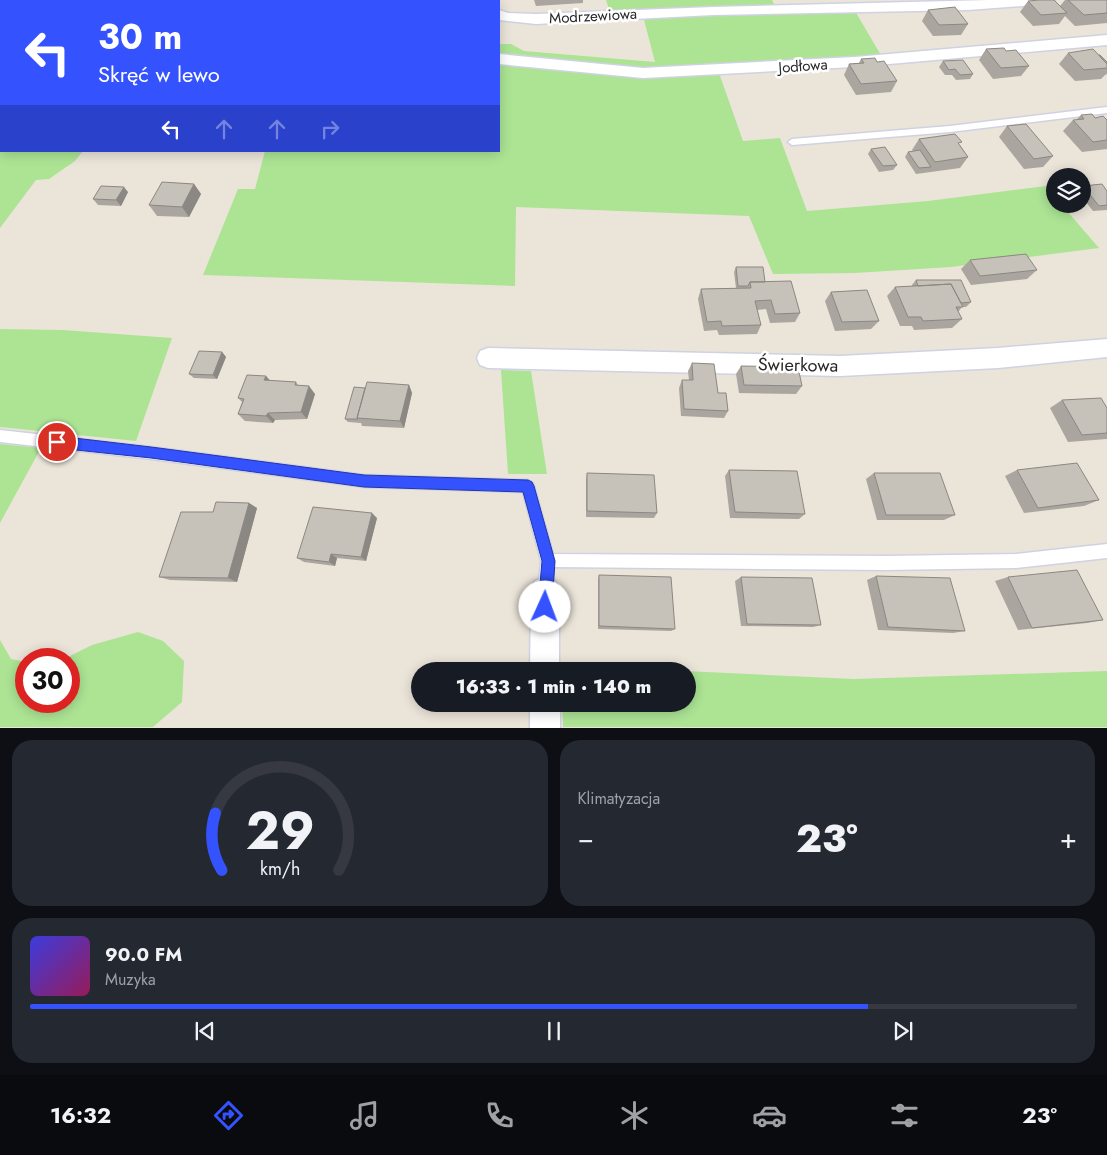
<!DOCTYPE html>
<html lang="pl">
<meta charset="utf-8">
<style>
body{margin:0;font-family:Jost,sans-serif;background:#242831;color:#f1f3f6;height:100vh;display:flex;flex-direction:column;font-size:19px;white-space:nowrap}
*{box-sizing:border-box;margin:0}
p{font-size:16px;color:#9ea1a6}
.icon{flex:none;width:28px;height:28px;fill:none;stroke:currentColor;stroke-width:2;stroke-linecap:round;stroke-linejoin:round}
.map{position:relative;height:728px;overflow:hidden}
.details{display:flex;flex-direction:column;gap:12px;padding:12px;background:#0d0f14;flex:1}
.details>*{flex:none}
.guide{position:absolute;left:0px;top:0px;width:500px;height:152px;box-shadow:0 2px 12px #0003;background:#3452fe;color:#fff;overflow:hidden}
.tools{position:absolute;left:1046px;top:168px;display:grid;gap:10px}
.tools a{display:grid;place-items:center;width:45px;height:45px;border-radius:50%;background:#171b24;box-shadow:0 2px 12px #0003;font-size:25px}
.speed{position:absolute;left:15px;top:648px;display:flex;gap:10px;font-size:25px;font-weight:700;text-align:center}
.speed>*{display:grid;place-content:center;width:65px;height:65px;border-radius:50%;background:#171b24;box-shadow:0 2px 12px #0003;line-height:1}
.speed .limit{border:8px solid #d22;background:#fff;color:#111}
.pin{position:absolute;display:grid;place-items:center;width:42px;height:42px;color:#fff;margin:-21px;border:2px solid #fff;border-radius:50%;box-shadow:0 1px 5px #0007}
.me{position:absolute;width:55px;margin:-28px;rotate:2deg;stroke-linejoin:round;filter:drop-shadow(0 0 4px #0008)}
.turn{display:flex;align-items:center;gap:18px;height:105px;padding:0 15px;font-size:22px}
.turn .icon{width:65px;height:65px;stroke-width:2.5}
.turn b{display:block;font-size:35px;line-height:42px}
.lanes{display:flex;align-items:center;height:48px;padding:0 15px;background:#0003;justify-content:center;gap:25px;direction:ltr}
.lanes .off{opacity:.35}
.big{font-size:38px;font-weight:800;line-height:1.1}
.details .widget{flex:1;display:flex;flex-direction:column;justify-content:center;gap:8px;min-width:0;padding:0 18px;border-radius:20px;background:#242831}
.details .dial{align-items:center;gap:0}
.dial svg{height:130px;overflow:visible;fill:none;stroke:#363941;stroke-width:7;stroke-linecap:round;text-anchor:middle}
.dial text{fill:#f1f3f6;stroke:none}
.song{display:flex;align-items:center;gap:15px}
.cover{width:60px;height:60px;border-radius:8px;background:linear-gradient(135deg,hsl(240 70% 55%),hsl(330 70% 35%))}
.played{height:5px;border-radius:2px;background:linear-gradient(90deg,#3452fe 80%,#363941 80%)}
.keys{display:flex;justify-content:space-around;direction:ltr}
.heat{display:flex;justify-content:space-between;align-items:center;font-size:28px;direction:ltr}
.details .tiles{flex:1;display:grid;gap:12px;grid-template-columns:1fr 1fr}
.widget:last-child{grid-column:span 2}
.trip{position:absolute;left:411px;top:662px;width:285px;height:50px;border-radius:25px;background:#171b24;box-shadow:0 2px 12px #0003;font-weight:800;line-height:50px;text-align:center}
.tabs{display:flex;height:80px;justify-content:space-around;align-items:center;background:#090b0e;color:#9ea1a6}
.tabs .icon{width:35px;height:35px}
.tabs .current{color:#3452fe}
.tabs b{font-size:22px;color:#f1f3f6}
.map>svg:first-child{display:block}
.green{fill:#ace494}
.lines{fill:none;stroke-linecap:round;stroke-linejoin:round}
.service-casing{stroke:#cfd2e2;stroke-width:3}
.minor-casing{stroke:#cfd2e2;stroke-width:3}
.service{fill:#fff;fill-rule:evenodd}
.minor{fill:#fff;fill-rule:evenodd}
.wall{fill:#aaa69f}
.shaded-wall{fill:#8b8782}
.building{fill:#c6c1b9;stroke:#8b8782}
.route{fill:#3452fe;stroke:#2235a5}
.labels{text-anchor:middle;stroke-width:5;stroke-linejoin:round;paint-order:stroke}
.far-street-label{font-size:15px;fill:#282828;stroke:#fff}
.street-label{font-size:18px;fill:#282828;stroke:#fff}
</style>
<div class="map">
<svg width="1107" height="728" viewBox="0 0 1107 728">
<rect width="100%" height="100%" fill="#ebe4d9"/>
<path class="green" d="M0,0h264l-263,1v66z
M606,0h166l3,6 -165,6z
M855,11l27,46 -229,12 -154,-12v-13h12l13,7 131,11 -12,-46z
M499,62l220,11 24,68 37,-3 27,73 121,-10 118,-15 9,10v8h6l38,44 -148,19 -96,6 -82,1 -24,-58 -233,-9 -1,79 -312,-11 35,-86h17l10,-38h234z
M0,72l1,79h82l-8,10 -26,18 -13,1 -36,48z
M0,329l63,1 109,8 -36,103 -136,-14z
M501,370l30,1 16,103h-39z
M0,444l41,4 -41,75z
M138,632l25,9 21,20 -2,41 -29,25h-153v-87l11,19 15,3v39h43v-42h-5l28,-14z
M559,665l295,14 253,-8v56h-544l-1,-23h126v-33h-128z"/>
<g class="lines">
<g class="service-casing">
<path id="service" d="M1107,107v6l-157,19 -158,13 -4,-3 4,-3 158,-13z
M0,430l151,17 213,28 164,5 4,2 2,4 19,68 333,2 130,-2 91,-10v14l-91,10 -130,2 -332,-3 -4,29 -5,2 -5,-2 -2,-5 3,-30 -18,-69 -159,-5 -213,-28 -151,-17z"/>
</g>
<g class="minor-casing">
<path id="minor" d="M452,0h18v1h-17z
M989,0h66l-2,3 -5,1 -80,6 -255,5 -177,9 -37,-4v-10l9,3 28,1 177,-7z
M1107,35v10l-252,22 -212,11 -144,-14v-10l144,14 212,-11z
M0,64h1v10h-1z
M1107,339v18l-109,11 -158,8 -352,-8 -8,-3 -3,-7 3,-7 8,-3 352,8 158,-8z
M545,577l10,4 4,10v80h-29l1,-80 4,-10z
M530,704h30v24h-30z"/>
</g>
<use href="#service" class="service"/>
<use href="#minor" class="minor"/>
</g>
<path class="wall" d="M534,0h49v3l-47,3z
M1065,0h42v23l-32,3 -10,-10 -6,8 -26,2 -13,-14 8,-11 32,5z
M928,10l40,14 -7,11 -28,1 -11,-15z
M986,49l20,2 23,15 -8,10 -28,3 -14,-19z
M1068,53l39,9v12l-2,1 -4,4 -26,2 -16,-17z
M861,59l16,3 20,19 -6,11 -35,3 -12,-20 5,-11 10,-1z
M943,61l30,13 -3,5 -14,1 -4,-5h-7l-6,-8z
M1081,115l26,5v29l-25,3 -19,-21 10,-11h3z
M1007,126l46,30 -10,11 -19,2 -25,-32z
M919,139l41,6 8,12 -8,11 -44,6 -11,-17 3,-5 5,-1 -1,-1z
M871,149l26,16 -4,5 -14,2 -11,-18z
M194,184l7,10 -12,23 -32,-1 -8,-11z
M1083,186l24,5v19l-14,1 -11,-14v-10z
M128,192l-7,14 -23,-1 -5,-6z
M970,260l67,10 -10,9 -56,6 -10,-16z
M736,267l29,15 35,31 -5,9 -25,1 -4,-14 -9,1 4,15 -4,9 -38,1 -2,-5 -13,1 -6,-32 3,-10 35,-1 -2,-16z
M916,280l55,22 -5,5h-4l-4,5 4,7 -10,9 -38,2 -2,-4h-12l-13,-30 8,-9 17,-1v-1z
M831,292l48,29 -8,8 -36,2 -10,-30z
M222,352l4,5 -9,22 -23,-1 -5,-4z
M692,363l26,30 10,18 -4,7 -43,-2 -2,-28 3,-8h7l-1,-9z
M741,366l61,20 -6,8 -57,-1 -3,-19z
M266,376l4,5 26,1 2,3 17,9 -8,25 -32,1 -2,3 -28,-2 -7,-7 4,-12 -4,-4z
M409,385l3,8 -8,35 -42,-2 -1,-3 -13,-1 -3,-3 20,-31z
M1062,400l45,8v31l-39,3 -18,-34z
M729,470l76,44 -6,5 -69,-1 -5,-42z
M1017,470l82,30 -15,6 -60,7 -19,-37z
M587,473l70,40 -3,5 -68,-1v-38z
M874,473l81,42 -11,5h-67l-11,-41z
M249,503l8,5 -20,74 -67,-2 -11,-3 54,-65z
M377,518l-11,43 -29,-3 -2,8 -31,-4 -7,-4z
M599,575l76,54 -4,2 -73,-2v-50z
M876,576l89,55 -12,2 -75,-3 -11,-50z
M741,577l80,48 -8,2 -72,-1 -6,-45z
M1008,577l95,43 -16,3 -69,7 -23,-49z"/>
<path class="shaded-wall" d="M194,184l7,10 -12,23 -7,-10z
M124,187l4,5 -7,14 -5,-6z
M222,352l4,5 -9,22 -4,-4z
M266,376l7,8 -9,-4z
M409,385l3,8 -8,35 -4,-7z
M309,386l6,8 -8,25 -6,-7z
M268,413l7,7 -2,3 -7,-7z
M249,503l8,5 -20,74 -9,-4z
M372,513l5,5 -11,43 -5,-4z
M331,554l6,4 -2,8 -6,-4z"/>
<path class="building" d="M1039,0h15l13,13 -26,2 -13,-14z
M1068,0h39v13l-23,2z
M955,7l13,17 -29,1 -11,-15z
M1004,48l2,3 10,-1 13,16 -28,2 -15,-19z
M1093,49l14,15v4l-23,2 -16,-17z
M1099,55h1l7,7v2z
M875,58l2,4 7,-1 13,20 -36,3 -12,-20 15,-1 -3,-4z
M963,60l10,14 -13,1 -5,-6 -6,1 -6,-9z
M1092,114l3,4 8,-2 4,4v20l-14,2 -20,-22 11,-1 -3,-4z
M1026,124l27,32 -19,3 -27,-33z
M955,134l7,8 -4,1 10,14 -33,5 -16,-23z
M885,147l12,18 -14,1 -12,-17z
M920,150l11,17 -12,1 -11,-16z
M162,182l32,2 -12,23 -33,-2z
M1102,184l5,7v14l-8,1 -16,-20z
M101,186l23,1 -8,13 -23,-1z
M1026,254l11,16 -57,6 -10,-16z
M736,267h27l2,15h-15l-2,4h-10z
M916,280h45l10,22 -10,1 -10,-19 -33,2z
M791,281l9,32 -25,1 -4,-14 -16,1 6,24 -39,1 -1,-5 -14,1 -6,-33 50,-1 -1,-6z
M951,284l12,23h-7l6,12 -39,2 -2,-4h-13l-13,-30z
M867,290l12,31 -37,1 -11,-30z
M199,351l23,1 -9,23 -24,-1z
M692,363l22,1 4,29h8l2,18 -44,-2 -2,-29h11z
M741,366l57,1 4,19 -58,-1z
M247,375l19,1 -2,4 32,2 -1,3 14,1 -8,26 -33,1 -2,3 -28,-2 6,-15 -6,-1z
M367,382l42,3 -9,36 -43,-3z
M354,387l11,1 -8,30 1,1h-13z
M1101,398l6,10v25l-25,2 -20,-35z
M1077,463l22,37 -61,8 -21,-38z
M729,470l68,1 8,43 -70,-2z
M587,473l67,2 3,38 -70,-2z
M874,473h66l15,42h-69z
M216,502l33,1 -21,75 -69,-1 22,-65h32z
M313,507l59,6 -11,44 -30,-3 -2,8 -32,-4z
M1077,570l26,50 -71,8 -24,-51z
M599,575l72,2 4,52 -76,-3z
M876,576l74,2 15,53 -77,-4z
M741,577l71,1 9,47 -74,-1z"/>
<path class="route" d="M57,436l94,11 213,28 164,5 4,2 2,4 21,75 -3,46 -2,5 -5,2 -5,-2 -2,-5 4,-46 -19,-69 -159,-5 -213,-29 -94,-10 -5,-2 -1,-4 1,-4z"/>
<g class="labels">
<g class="far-street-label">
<text transform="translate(593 16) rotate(-3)" y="5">Modrzewiowa</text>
<text transform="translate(803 66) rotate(-4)" y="5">Jodłowa</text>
</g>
<g class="street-label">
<text transform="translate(798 365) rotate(1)" y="6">Świerkowa</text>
</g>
</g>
</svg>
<div class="tools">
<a><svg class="icon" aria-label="layers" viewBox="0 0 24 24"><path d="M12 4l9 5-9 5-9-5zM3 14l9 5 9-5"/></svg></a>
</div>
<div class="speed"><div class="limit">30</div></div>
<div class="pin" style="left:57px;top:442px;background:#d93025"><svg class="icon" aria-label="arrive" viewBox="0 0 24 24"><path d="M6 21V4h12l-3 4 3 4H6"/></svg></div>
<svg class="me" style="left:545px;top:607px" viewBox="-20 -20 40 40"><circle r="19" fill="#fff"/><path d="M0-13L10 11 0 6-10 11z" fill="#3452fe"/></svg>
<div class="trip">16:33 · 1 min · 140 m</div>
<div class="guide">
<div class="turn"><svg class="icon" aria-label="left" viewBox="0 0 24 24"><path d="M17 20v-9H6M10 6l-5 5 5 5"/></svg><div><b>30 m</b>Skręć w lewo</div></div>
<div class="lanes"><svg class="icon" aria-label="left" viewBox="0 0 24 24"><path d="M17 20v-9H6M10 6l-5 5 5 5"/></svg><svg class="icon off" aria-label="ahead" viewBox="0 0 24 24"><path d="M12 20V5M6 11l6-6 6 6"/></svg><svg class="icon off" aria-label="ahead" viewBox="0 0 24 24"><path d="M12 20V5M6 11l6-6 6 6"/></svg><svg class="icon off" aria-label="right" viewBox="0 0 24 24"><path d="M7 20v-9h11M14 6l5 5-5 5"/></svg></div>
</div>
</div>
<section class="details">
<div class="tiles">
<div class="widget dial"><svg viewBox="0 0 100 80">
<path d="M14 69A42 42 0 1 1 86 69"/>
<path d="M14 69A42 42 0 0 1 10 34" stroke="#3452fe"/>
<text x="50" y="56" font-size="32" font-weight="700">29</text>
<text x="50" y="72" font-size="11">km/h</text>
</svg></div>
<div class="widget"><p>Klimatyzacja</p>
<div class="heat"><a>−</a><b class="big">23°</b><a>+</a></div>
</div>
<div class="widget">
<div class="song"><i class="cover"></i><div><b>90.0 FM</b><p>Muzyka</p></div></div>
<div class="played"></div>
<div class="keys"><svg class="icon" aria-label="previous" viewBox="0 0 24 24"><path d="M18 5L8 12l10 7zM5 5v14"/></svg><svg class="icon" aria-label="pause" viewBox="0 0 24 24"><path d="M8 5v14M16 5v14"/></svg><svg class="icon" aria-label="next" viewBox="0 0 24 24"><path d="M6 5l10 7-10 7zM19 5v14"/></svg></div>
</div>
</div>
</section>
<nav class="tabs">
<b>16:32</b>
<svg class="icon current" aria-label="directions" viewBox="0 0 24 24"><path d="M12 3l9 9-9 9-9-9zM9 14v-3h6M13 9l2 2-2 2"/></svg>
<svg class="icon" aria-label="music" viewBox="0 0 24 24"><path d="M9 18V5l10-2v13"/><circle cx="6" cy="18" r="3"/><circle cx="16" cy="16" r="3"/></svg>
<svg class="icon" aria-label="phone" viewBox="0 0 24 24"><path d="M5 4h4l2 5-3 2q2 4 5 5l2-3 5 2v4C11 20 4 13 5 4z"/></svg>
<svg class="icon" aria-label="climate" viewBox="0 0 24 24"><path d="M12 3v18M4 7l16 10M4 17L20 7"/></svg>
<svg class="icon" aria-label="car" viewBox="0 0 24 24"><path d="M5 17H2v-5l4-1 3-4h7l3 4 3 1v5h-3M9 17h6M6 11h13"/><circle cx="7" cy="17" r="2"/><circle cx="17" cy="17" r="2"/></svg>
<svg class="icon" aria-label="filters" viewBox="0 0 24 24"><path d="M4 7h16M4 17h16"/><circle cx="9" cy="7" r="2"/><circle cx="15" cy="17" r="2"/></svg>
<b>23°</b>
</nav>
